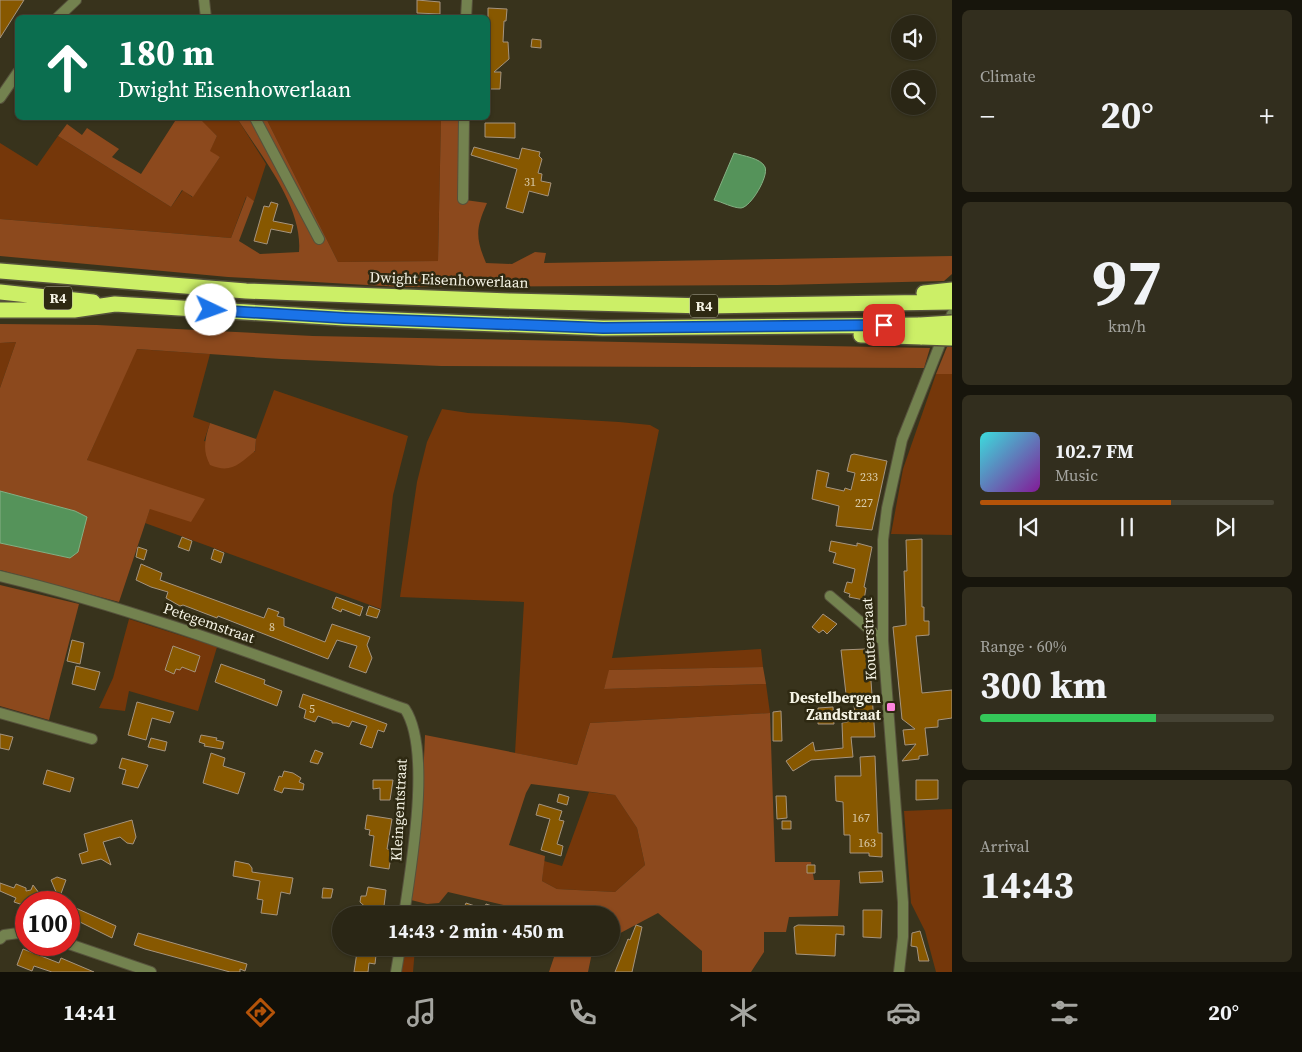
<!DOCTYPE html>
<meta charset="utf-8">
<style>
body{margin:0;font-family:"Source Serif 4",serif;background:#322e1e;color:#f1f3f6;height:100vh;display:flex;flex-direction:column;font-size:19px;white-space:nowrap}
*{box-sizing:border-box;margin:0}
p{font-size:16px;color:#a5a5a0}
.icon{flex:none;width:28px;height:28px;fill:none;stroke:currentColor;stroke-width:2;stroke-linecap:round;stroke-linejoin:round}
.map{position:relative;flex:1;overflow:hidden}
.panel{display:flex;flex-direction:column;gap:10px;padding:10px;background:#17150c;width:350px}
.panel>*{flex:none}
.guide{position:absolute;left:15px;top:15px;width:475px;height:105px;border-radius:8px;box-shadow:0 1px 4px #0004,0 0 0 1px #464334;background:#0b6e4f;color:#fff;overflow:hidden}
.controls{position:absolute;left:891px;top:15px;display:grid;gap:10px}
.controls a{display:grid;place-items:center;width:45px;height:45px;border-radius:50%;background:#2a2615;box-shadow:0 1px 4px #0004,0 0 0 1px #464334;font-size:25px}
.speed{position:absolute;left:15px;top:891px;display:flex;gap:10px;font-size:25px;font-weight:700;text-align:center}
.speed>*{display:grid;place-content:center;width:65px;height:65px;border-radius:50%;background:#2a2615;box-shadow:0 1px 4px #0004,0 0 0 1px #464334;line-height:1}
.speed .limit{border:8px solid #d22;background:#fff;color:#111}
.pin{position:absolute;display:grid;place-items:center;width:42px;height:42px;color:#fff;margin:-21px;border-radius:10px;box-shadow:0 2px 8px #0006}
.me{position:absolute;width:55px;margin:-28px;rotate:93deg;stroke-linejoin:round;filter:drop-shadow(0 0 4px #0008)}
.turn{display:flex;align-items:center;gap:18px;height:105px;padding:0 20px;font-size:22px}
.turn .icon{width:65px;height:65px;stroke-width:2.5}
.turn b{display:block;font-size:35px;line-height:42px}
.big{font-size:38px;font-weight:700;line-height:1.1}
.panel .widget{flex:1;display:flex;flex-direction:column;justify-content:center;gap:8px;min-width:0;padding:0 18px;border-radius:8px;background:#322e1e}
.panel .dial{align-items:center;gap:0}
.dial b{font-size:65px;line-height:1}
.song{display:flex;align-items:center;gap:15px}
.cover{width:60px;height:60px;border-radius:8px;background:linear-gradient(135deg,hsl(180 70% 55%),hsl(290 70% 35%))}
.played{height:5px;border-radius:2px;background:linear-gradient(90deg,#b45309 65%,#464334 65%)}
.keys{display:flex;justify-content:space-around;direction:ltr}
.heat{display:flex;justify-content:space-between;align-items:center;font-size:28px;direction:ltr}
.charge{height:8px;border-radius:4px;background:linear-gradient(90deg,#34c759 60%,#464334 0)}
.trip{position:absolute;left:332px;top:906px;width:288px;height:50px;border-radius:25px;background:#2a2615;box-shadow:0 1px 4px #0004,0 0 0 1px #464334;font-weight:700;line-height:50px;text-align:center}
.tabs{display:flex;height:80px;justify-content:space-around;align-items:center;background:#110f08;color:#a5a5a0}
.tabs .icon{width:35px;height:35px}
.tabs .active{color:#b45309}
.tabs b{font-size:22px;color:#f1f3f6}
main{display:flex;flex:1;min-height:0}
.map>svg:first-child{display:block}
.green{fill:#75370a}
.forest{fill:#8c491d;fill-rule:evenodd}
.water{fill:#55935a;stroke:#85b083}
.building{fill:#875800;stroke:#a5947e}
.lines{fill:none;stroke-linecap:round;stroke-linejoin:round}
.minor-casing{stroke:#56523c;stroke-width:12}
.tertiary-casing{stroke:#56523c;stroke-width:12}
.motorway-casing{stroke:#56523c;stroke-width:18}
.minor{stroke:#73824f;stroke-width:10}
.tertiary{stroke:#73824f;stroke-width:10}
.motorway{stroke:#ccef67;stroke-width:15}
.motorway-bridge-casing{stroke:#56523c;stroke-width:18;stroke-linecap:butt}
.motorway-bridge{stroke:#ccef67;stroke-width:15}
.route-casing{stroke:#114b97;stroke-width:12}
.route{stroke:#1a73e8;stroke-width:9}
.poi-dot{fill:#ff85de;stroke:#2e2912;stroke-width:2}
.labels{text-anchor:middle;stroke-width:5;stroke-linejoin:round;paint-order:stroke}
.number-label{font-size:12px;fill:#daccab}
.shield{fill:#2e2912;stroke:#b9b6a5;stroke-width:1}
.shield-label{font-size:14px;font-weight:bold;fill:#f5f3e4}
.street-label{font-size:15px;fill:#f5f3e4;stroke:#2e2912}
.poi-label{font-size:15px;font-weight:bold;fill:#f5f3e4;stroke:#2e2912;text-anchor:end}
</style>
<main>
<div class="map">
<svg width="952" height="972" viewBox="0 0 952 972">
<rect width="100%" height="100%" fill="#38331c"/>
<path class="green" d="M198,118h39l29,46 -12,37 -8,-4 -15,41 -231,-19v-76l37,23 21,-30 113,71 12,-17 9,7 28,-40 -11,-5 8,-16z
M266,118h175l-3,143 -100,1z
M16,342l-16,46v-45z
M136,349l74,5 -17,63 17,6 -6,18 51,11 1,-13 18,-49 134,46 -15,59 -12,114 -236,-86 5,-14 -63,-49z
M936,374h16v161l-61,-1 12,-65z
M442,409l26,4 151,9 31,3 9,5 -47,228 149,-9 2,18 -153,3 -6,19 162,-5 4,29 -180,10 -13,42 -62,-12 9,-151 -124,-5 17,-115 10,-40z
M129,619l88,28 -19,64 -69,-20 -4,20 -26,-3 14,-30z
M589,792l26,3 22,33 8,37 -30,27 -58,-3 -15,-8 2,-20 18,5z
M952,809v163h-16l-11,-41 -14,-28 -7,-92z
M403,948h12l-2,24h-14z"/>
<path class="forest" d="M177,118h22l18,18 -7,15 10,6 -27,40 -11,-7 -11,17 -113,-71 9,-12 15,11 5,-7 32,21 -7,8 29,17z
M237,118h29l72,144 100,-1 3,-143h19l-2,81 29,4c-11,25 -12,34 -1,60l26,1 23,-12 11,1 -2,10 408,-7v18l-8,7 -166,4 -376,2 -174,-10 -228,-21v-37l231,19 16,-42 7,5 -15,40 21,13 39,-2c4,-46 -38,-96 -62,-134z
M0,324l97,1 216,11 617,12 -6,20 -483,-2 -160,-7 -144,-10 -50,111 118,39 -14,23 -41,-13 -31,93 -119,-32v-27l70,15 17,-41 -12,-6 -75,-20v-103l16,-46 -16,1z
M947,347h5v27h-16z
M210,423l46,16 -1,12c-16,13 -24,23 -45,14 -8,-15 -5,-26 0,-42z
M0,585l79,19 -30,116 -49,-14z
M763,667l3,17 -162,5 5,-19z
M770,713l5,149h36l3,18h26l-2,36 -49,1 -3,15h-22v20l-13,20h-49v-21l-44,-38 -47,25v-23h-65l-98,-23 -9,11 -12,1 -16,-4 11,-97 3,-68 152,30 13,-42zM531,784l84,11 22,33 8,37 -30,27 -58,-3 -15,-8 3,-25 -36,-11 17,-52z
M557,948h36l-5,24h-39z"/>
<path class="water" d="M734,153c9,3 27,5 31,14 4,9 -14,40 -24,41 -8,0 -19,-6 -27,-8z
M0,491l75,20 12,6 -9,35 -8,6 -70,-15z"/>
<path class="building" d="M0,0h24l-24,38z
M417,0l23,2v12l-23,-1z
M488,8l19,1 -1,12h-2l-1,21h5l1,17 -15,13h7l-1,17h-12v-62l3,-2 -3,-3z
M532,39l9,1v8l-10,-1z
M485,123h30v15l-30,-1z
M474,147l45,12 3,-11 18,4 -1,4 3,3 -4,14 4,1 -1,7 10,2 -3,13 -19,-5 -6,22 -17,-5 11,-39 -46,-14z
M271,202l7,2 -5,17 20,4 -2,8 -20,-4 -4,15 -13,-3 10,-35 5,1z
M854,454l33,7 -15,69 -36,-4 3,-20 -27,-7 5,-29 12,3 -3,14 18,4 1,-3 6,2 4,-17 -8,-2 4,-16z
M182,537l10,4 -3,10 -11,-4z
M922,539v68h2v14h5v14l-13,1 6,57 30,-3v28l-14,2v7l-13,1 3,27 -9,1v3l-17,2 14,-17 -11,1 -2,-15 12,-1 -13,-10 -9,-92 13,-2 -2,-54h3l-1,-31z
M831,541l26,5v-3l15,4 -8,40 2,1 -2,12 -15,-3 1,-3 -6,-2 3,-10 5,1 3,-14 -22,-6 3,-10 -7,-2z
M138,547l9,3 -3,10 -8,-3z
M214,549l10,4 -3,10 -10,-4z
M141,564l21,9 -2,7 104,38 4,-10 11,4 -2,4 7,2v8l41,16 7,-18 38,13 -3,8 5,13 -6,15 -17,-6 8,-21 -20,-6 -9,19 -110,-43 -1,2 -34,-13 -3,1 -14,-8 2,-6 -17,-5 -15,-7z
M336,597l27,10 -3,9 -18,-7 -1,3 -9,-4z
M369,606l11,4 -3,8 -11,-3z
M823,614l14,10 -10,10 -4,-4 -4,3 -7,-6z
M72,640l12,3 -4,21 -13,-3z
M173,646l27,10 -5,16 -13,-5 -2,3 -4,-1 -2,5 -9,-4z
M865,649l5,18 5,70h-24l2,20 -42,3 -18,11 -7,-10 27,-19 2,9 28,-3 -1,-25 13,-3 -1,-17h-7l-6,-53z
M221,664l44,16 -1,4 18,7 -5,15 -62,-24z
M76,666l24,6 -5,18 -23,-6z
M303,694l84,30 -3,8 -6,-2 -6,18 -12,-4 7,-18 -15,-5 -3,6 -12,-4h-5v-2l-14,-5 -3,6 -11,-4 2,-8 -7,-3z
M137,702l37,10 -4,11 -18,-5 -6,22 -18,-5z
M833,707l1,17h-16v-16z
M781,711l1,30h-9v-29z
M0,734l13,3 -4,13 -9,-2z
M201,735l16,3 -1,2 8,2 -2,7 -18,-3 1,-2 -6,-2z
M151,738l16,4 -2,9 -17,-4z
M315,750l8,3 -5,11 -8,-2z
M211,753l14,5 -2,8 22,7 -7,21 -35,-11z
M875,756l3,77h4v24l-13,-1v-3h-19v-18h-6l-1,-33 -7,-1 -1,-25h26l-1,-19z
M122,758l26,7 -10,23 -16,-4 4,-14 -7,-2z
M47,770l27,8 -4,14 -27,-8z
M284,771l9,2 8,5 -2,4 5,2 -1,6 -19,-2 -2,5 -8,-3 5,-14 3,1z
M373,780h20l-3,20h-10v-12l-7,1z
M916,780h22v19l-22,1z
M559,794l10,3 -2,8 -10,-3z
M776,796h10l1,22 -10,1z
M539,804l23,7 -3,9 5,1 -7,23 6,2 -2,10 -20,-6 9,-31 -14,-4z
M367,815l25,4 -5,30 5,1 -3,19 -19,-3 4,-30 -5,-1 1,-5 -5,-1z
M132,820l4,17 -3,7 -6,-1 -7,-6 -17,5 8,23 -10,-6 -19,5 -3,-10 9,-3 -4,-17z
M782,821h9v8h-9z
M235,861l14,3 3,4v4l41,6 -3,16 -9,-2 -4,23 -16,-2 2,-13 -6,-1 3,-18 -27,-5z
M807,865h8v8h-8z
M882,871l1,11 -23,1 -1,-11z
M57,877l9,3 -7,19 -8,-19z
M0,883l14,5 2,-4 10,4v3l5,-1 2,-5 6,8 22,9h-35v4l-12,-4 2,-4 -16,-7z
M368,887l18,3 -2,16 -12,1 -1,5 -11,-10 1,-6h5z
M323,888l10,1 -2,9h-9z
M466,903l9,3 -3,9h-11z
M486,904l9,3 -3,8 -9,-4z
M69,905l47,21 -4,12 -32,-16 -2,4 -9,-3z
M863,910h19l-1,28 -18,-1z
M636,925l6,2 -10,45h-17l13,-33 2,1z
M798,925l46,1v9l-8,-1 -1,22 -39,-2 -2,-27z
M920,931l5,17 4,13h-10l-2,-14 -6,-1 1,-13z
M138,933l109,31 -2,7 -5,-2v3h-10l-85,-23 -11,-4z
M23,949l36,14 2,-5 33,14h-42l-18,-6 -2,5 -15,-6z
M357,952l19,3 -1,9 -6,-1 -1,9h-14z"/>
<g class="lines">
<g class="minor-casing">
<path id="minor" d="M204,0l2,18
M466,18l1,-18
M255,118l64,121
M463,199l1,-81
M0,576c138,33 272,85 405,133 27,41 6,157 -1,206
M830,596l53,45
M0,713l92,26
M0,939l4,-4 22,-3
M69,944l82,28
M396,972l4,-24
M899,972l4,-35v-35l-20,-261v-101l4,-32 15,-68 50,-126"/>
</g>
<g class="tertiary-casing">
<path id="tertiary" d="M57,18l19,-18
M0,98l18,-26"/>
</g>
<g class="motorway-casing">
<path id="motorway" d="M0,271l246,20 265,10 195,5 246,-4
M0,292l93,10
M924,293l28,-3
M0,310h74l41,-6 229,14 259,10 317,-3
M861,335l61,2"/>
</g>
<use href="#minor" class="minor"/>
<use href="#tertiary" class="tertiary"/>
<use href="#motorway" class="motorway"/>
<g class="motorway-bridge-casing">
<path id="motorway-bridge" d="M920,325l32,-2
M922,337l30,1"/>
</g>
<use href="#motorway-bridge" class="motorway-bridge"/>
</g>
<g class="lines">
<g class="route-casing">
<path id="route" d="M211,310l133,8 259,10 281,-3"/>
</g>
<use href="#route" class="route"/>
</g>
<rect class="poi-dot" x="886" y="702" width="10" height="10" rx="2.5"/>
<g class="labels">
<g class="number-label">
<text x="530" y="186">31</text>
<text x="869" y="481">233</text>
<text x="864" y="507">227</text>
<text x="272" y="631">8</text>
<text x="312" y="713">5</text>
<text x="861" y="822">167</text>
<text x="867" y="847">163</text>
</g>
<g class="shield">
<rect x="44" y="286.5" width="28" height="23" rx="4"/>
<rect x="690" y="294.5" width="28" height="23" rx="4"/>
</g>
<g class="shield-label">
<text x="58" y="303">R4</text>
<text x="704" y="311">R4</text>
</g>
<g class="street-label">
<text transform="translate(449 280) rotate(2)" y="5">Dwight Eisenhowerlaan</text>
<text transform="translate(209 623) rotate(19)" y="5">Petegemstraat</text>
<text transform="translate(869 639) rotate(-93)" y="5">Kouterstraat</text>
<text transform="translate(399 810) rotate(-87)" y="5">Kleingentstraat</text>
</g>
<g class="poi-label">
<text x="881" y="703">Destelbergen<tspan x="881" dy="17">Zandstraat</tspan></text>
</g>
</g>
</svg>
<div class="controls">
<a><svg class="icon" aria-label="sound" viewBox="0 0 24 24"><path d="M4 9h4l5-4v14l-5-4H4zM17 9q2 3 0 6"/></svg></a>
<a><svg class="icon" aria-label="search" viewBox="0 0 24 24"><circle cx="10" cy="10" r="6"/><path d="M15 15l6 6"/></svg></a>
</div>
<div class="speed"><div class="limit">100</div></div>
<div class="pin" style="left:884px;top:325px;background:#d93025"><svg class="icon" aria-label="arrive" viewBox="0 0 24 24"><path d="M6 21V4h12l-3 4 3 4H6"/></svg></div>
<svg class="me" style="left:211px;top:310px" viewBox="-20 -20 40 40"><circle r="19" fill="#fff"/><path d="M0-13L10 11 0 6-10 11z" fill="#1a73e8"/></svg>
<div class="trip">14:43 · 2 min · 450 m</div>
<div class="guide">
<div class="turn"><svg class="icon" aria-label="ahead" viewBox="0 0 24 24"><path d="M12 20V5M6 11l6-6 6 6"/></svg><div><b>180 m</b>Dwight Eisenhowerlaan</div></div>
</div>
</div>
<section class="panel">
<div class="widget"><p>Climate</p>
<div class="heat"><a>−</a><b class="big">20°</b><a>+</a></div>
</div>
<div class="widget dial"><b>97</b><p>km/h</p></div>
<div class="widget">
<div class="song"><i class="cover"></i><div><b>102.7 FM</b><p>Music</p></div></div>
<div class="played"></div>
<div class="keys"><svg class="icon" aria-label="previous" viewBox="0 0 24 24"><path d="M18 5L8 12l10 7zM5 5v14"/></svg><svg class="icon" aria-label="pause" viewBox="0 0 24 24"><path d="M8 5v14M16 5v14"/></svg><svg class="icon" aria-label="next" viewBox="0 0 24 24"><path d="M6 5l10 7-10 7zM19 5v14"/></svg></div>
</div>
<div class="widget"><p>Range · 60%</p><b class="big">300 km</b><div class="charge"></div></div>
<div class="widget"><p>Arrival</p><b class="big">14:43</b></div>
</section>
</main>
<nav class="tabs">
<b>14:41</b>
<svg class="icon active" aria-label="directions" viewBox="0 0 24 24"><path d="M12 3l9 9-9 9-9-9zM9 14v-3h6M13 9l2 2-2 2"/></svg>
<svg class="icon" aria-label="music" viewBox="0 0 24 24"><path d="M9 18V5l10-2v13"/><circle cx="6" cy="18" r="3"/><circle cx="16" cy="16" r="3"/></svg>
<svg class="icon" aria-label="phone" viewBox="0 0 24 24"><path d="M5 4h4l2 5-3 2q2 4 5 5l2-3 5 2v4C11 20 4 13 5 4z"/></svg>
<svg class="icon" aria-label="climate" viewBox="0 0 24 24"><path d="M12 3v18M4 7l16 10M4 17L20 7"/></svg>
<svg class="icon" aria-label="car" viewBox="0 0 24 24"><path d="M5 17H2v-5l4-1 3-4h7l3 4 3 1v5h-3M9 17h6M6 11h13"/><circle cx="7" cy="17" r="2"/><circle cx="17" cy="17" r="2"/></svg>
<svg class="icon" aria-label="filters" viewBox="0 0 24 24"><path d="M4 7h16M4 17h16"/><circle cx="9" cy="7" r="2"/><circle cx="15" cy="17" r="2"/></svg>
<b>20°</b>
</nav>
